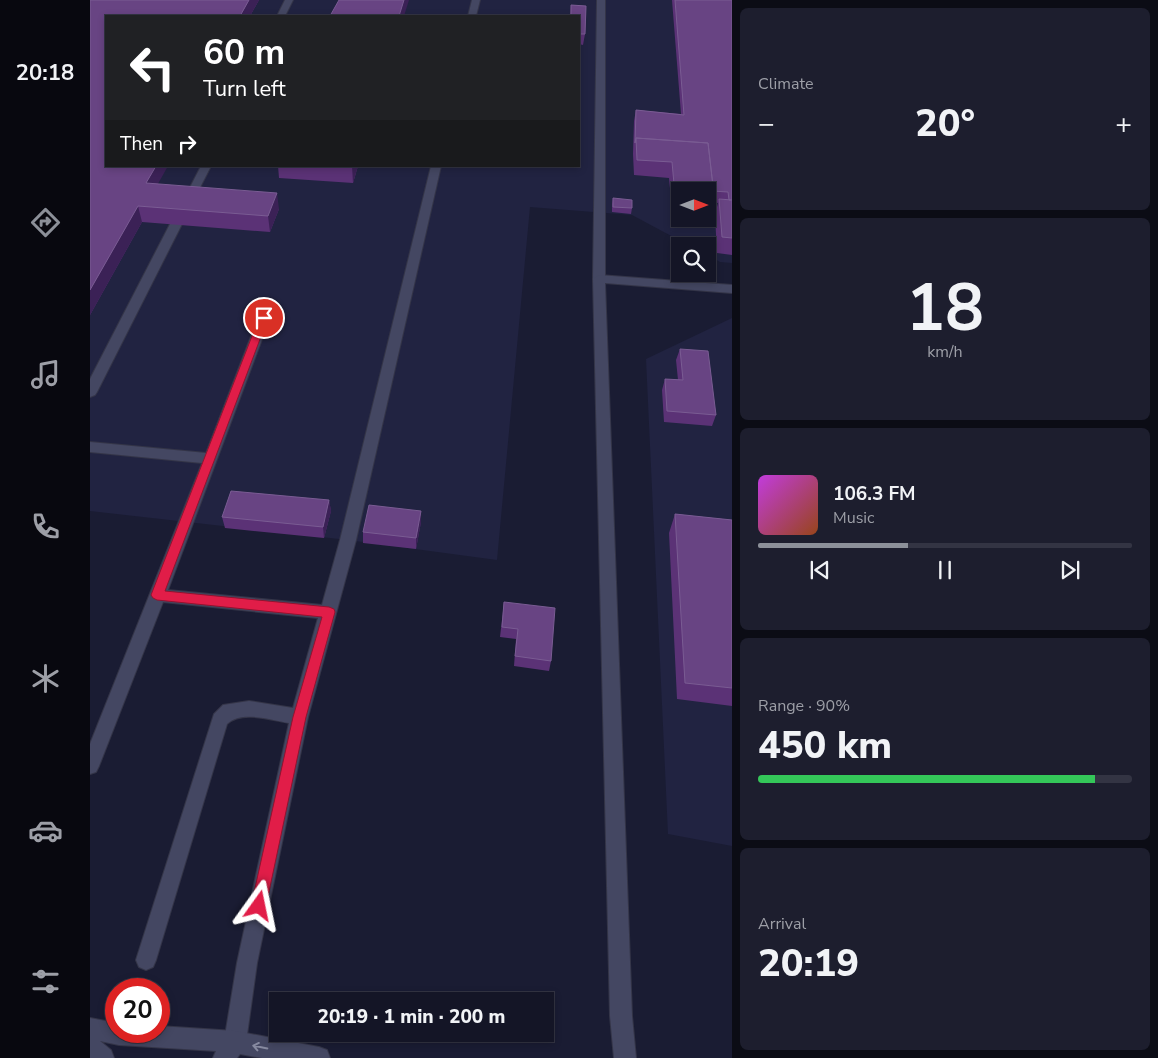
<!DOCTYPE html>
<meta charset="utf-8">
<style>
body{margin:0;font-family:"Nunito Sans",sans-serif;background:#1d1e2e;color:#f1f3f6;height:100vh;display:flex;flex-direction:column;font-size:19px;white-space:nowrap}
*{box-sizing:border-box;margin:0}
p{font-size:16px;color:#9d9fa7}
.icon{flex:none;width:28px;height:28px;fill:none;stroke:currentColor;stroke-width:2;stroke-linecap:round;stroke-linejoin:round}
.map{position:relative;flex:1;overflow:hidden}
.drawer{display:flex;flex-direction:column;gap:8px;padding:8px;background:#0b0c15;width:426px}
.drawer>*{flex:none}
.hud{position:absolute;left:15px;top:15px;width:475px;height:152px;border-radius:0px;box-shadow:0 2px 8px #0003,0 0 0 1px #333443;background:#202124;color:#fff;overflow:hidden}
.needle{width:32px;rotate:90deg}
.tools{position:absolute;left:581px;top:182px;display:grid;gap:10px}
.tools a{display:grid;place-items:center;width:45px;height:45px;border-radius:0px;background:#141526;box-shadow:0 2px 8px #0003,0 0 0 1px #333443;font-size:25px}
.speed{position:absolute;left:15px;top:978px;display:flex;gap:10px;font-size:25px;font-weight:700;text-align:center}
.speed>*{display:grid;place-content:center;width:65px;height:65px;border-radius:50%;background:#141526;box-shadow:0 2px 8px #0003,0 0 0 1px #333443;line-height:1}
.speed .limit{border:8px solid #d22;background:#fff;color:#111}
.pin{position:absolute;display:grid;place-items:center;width:42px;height:42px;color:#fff;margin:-21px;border:2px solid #fff;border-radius:50%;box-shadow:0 1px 5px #0007}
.me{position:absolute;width:55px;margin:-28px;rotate:12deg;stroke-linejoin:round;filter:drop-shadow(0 0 4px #0008)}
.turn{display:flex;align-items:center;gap:18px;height:105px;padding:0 15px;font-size:22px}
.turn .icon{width:65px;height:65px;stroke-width:2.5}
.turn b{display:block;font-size:35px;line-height:42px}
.then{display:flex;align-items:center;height:48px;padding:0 15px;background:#0003;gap:10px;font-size:19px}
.big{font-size:38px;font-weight:800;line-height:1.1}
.drawer .card{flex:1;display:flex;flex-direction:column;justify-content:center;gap:8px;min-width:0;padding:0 18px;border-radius:8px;background:#1d1e2e}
.drawer .dial{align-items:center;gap:0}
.dial b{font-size:65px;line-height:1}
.song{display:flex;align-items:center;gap:15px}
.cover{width:60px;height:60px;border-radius:8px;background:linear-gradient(135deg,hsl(290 70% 55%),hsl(20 70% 35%))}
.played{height:5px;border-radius:2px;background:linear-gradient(90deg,#8c9099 40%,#333443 40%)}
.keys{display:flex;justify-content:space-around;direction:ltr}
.heat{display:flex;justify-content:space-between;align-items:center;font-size:28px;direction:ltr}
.charge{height:8px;border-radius:4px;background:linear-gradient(90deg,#34c759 90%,#333443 0)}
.trip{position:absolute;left:179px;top:992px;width:285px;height:50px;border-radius:0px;background:#141526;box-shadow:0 2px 8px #0003,0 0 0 1px #333443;font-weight:800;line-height:50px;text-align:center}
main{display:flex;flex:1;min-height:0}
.tab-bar{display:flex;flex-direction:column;width:90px;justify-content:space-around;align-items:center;background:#08080f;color:#9d9fa7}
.tab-bar .icon{width:35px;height:35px}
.tab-bar .on{color:#8c9099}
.tab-bar b{font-size:22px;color:#f1f3f6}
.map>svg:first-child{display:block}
.built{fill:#212341;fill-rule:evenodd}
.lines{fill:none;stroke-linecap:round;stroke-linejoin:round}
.service-casing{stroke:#343548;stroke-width:2}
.minor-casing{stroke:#343548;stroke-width:2}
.service{fill:#444762;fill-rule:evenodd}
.minor{fill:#444762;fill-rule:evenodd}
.wall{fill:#5b3276}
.shaded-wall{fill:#3b2156}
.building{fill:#684483;stroke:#7a5c93}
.oneway{stroke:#878aa0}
.route{fill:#e11d48;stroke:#92132f}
</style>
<main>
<nav class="tab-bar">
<b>20:18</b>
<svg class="icon on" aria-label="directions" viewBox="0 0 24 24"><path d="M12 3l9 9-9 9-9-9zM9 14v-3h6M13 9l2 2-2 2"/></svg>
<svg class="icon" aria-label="music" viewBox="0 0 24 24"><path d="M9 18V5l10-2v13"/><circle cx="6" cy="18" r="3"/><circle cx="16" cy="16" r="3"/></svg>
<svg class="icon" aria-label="phone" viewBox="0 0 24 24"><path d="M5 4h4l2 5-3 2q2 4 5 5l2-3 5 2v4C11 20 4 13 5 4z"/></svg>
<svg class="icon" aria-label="climate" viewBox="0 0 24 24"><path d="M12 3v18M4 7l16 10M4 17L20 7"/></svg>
<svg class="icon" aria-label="car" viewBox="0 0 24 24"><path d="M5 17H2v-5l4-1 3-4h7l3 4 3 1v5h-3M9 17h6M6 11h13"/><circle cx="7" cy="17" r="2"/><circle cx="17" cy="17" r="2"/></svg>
<svg class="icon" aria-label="filters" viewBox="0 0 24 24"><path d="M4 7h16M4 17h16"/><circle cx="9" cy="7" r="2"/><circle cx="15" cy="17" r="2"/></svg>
</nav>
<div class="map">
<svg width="642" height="1058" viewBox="0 0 642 1058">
<rect width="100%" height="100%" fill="#1a1c33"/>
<path class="built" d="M0,0h642v263l-12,-1 -12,-7v-9h-18l-58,-31 -102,-8 -33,353 -149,-20 -258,-29zM16,16h473v150h-473zM590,191h28v28h-28z
M642,318v528l-64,-12 -22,-475z"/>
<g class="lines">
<g class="service-casing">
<path id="service" d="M195,0h8l-8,16h-8z
M382,0h8l-4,16h-8z
M507,0h8v279l-6,4 -6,-4z
M111,166h10l-19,37h-8l-1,-2z
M341,166h10l-85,374 -48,177 -51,246 -11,79 -3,8 -8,3 -8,-3 -3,-8 13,-79 52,-240c-18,-3 -47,-13 -62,1l-71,236 -3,7 -7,3 -7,-3 -3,-7 78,-246 9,-9 26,-4 44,7 25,-90 -155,-16 -64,164 -3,6 -6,2v-30l112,-281 -112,-11v-10l116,11 52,-135 2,-3h8l2,3 -102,272 154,15 18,-65z
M86,221l6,3 -85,168 -2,3 -5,2v-18l80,-155z"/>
</g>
<g class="minor-casing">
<path id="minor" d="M509,275l133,10v8l-127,-10 27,733 4,42h-22l-4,-42 -17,-737z
M0,1018l26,5v8h43v-5l76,5 84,16 8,3 3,8h-68l-22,-4 -3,4h-24l3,-7 -97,-6 -19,-4 11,9 3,8h-24z"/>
</g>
<use href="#service" class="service"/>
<use href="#minor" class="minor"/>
</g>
<path class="wall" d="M0,0h169l-9,16h-144l52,168 121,25 -9,23 -128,-10 -52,93z
M582,0h60v255l-15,-2 -2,-38 3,-12 -10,-1v-11h-28v9l-9,-1 -2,-21 -35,-3 -1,-21 1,-33 2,-11 45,4z
M481,5l15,1 -1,28 -2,11 -4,-1v-28h-9z
M188,166h80l-5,17 -74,-5z
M523,198l19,10 -1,6 -19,-2v-8z
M590,349l36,66 -4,11 -48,-4 -2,-32 3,-11 13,1 -2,-20z
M239,500l2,11 -7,27 -99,-10 -3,-11z
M331,511v11l-5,27 -53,-6v-11z
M585,514l57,6v186l-55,-7 -8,-166z
M414,602l47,59 -2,10 -35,-5 2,-27 -16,-2z"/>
<path class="shaded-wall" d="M159,0h10l-9,16h-10z
M314,0h5l-5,16h-5z
M66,166h12l-18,32 -4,-15z
M262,166h6l-5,17z
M187,193l2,16 -9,23 -2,-16z
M48,206l4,16 -52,93v-25z
M239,500l2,11 -7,27 -1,-11z
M331,511v11l-5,27v-11z"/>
<path class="building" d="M0,0h159l-9,16h-134v150h50l-10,17 131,10 -9,23 -130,-10 -48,84z
M249,0h65l-5,16h-69z
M585,0h57v200h-3l-1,-8 -16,-1 1,-5 -5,-43 -72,-5 -1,5 1,-33 48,5z
M481,5l15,1 -1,28h-6v-18h-8z
M546,138l72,5 5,43 -39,-2 -2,-22 -35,-2z
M523,198l19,2v8l-19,-1z
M629,199l13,1v38l-10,-1z
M590,349l28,2 8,64 -49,-4 -2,-32 18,1z
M141,491l98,9 -6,27 -101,-10z
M279,505l52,6 -5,27 -53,-6z
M585,514l57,6v168l-47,-5z
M414,602l51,6 -4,53 -36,-5 3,-27 -16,-2z"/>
<defs><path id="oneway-shaft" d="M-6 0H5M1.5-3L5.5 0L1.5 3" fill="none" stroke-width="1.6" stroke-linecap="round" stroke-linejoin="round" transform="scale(1.25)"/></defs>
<use class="oneway" href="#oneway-shaft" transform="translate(170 1047) rotate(-169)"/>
<path class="route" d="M174,315l4,3 -103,273 164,16 5,2 1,3 -29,105 -40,189 -2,5 -5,3 -5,-3 -3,-5 42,-189 29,-100 -165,-17 -4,-2 -2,-3 108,-277z"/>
</svg>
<div class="tools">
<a><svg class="needle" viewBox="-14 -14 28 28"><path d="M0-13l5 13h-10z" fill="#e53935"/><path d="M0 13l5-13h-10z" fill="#9d9fa7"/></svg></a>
<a><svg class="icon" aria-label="search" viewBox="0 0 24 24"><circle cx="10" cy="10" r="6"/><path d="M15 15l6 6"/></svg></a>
</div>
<div class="speed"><div class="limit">20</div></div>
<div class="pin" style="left:174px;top:318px;background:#d93025"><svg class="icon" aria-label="arrive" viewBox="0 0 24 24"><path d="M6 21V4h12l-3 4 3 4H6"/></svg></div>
<svg class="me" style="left:169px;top:906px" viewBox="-20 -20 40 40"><path d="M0-17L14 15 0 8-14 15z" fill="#e11d48" stroke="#fff" stroke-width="4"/></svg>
<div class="trip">20:19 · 1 min · 200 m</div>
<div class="hud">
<div class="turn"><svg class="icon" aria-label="left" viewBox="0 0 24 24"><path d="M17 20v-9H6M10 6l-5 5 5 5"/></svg><div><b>60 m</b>Turn left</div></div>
<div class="then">Then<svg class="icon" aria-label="right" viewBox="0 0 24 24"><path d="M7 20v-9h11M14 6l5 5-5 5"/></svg></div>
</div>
</div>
<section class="drawer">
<div class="card"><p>Climate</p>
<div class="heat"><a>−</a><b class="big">20°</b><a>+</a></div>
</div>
<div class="card dial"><b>18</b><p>km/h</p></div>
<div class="card">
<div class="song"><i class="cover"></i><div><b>106.3 FM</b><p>Music</p></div></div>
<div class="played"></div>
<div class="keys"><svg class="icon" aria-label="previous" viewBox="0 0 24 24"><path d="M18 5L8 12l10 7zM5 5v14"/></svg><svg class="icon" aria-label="pause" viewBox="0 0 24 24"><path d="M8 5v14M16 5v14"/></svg><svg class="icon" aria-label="next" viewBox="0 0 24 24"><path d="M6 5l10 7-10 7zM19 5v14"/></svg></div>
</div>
<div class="card"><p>Range · 90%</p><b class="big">450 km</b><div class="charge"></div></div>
<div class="card"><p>Arrival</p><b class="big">20:19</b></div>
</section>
</main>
